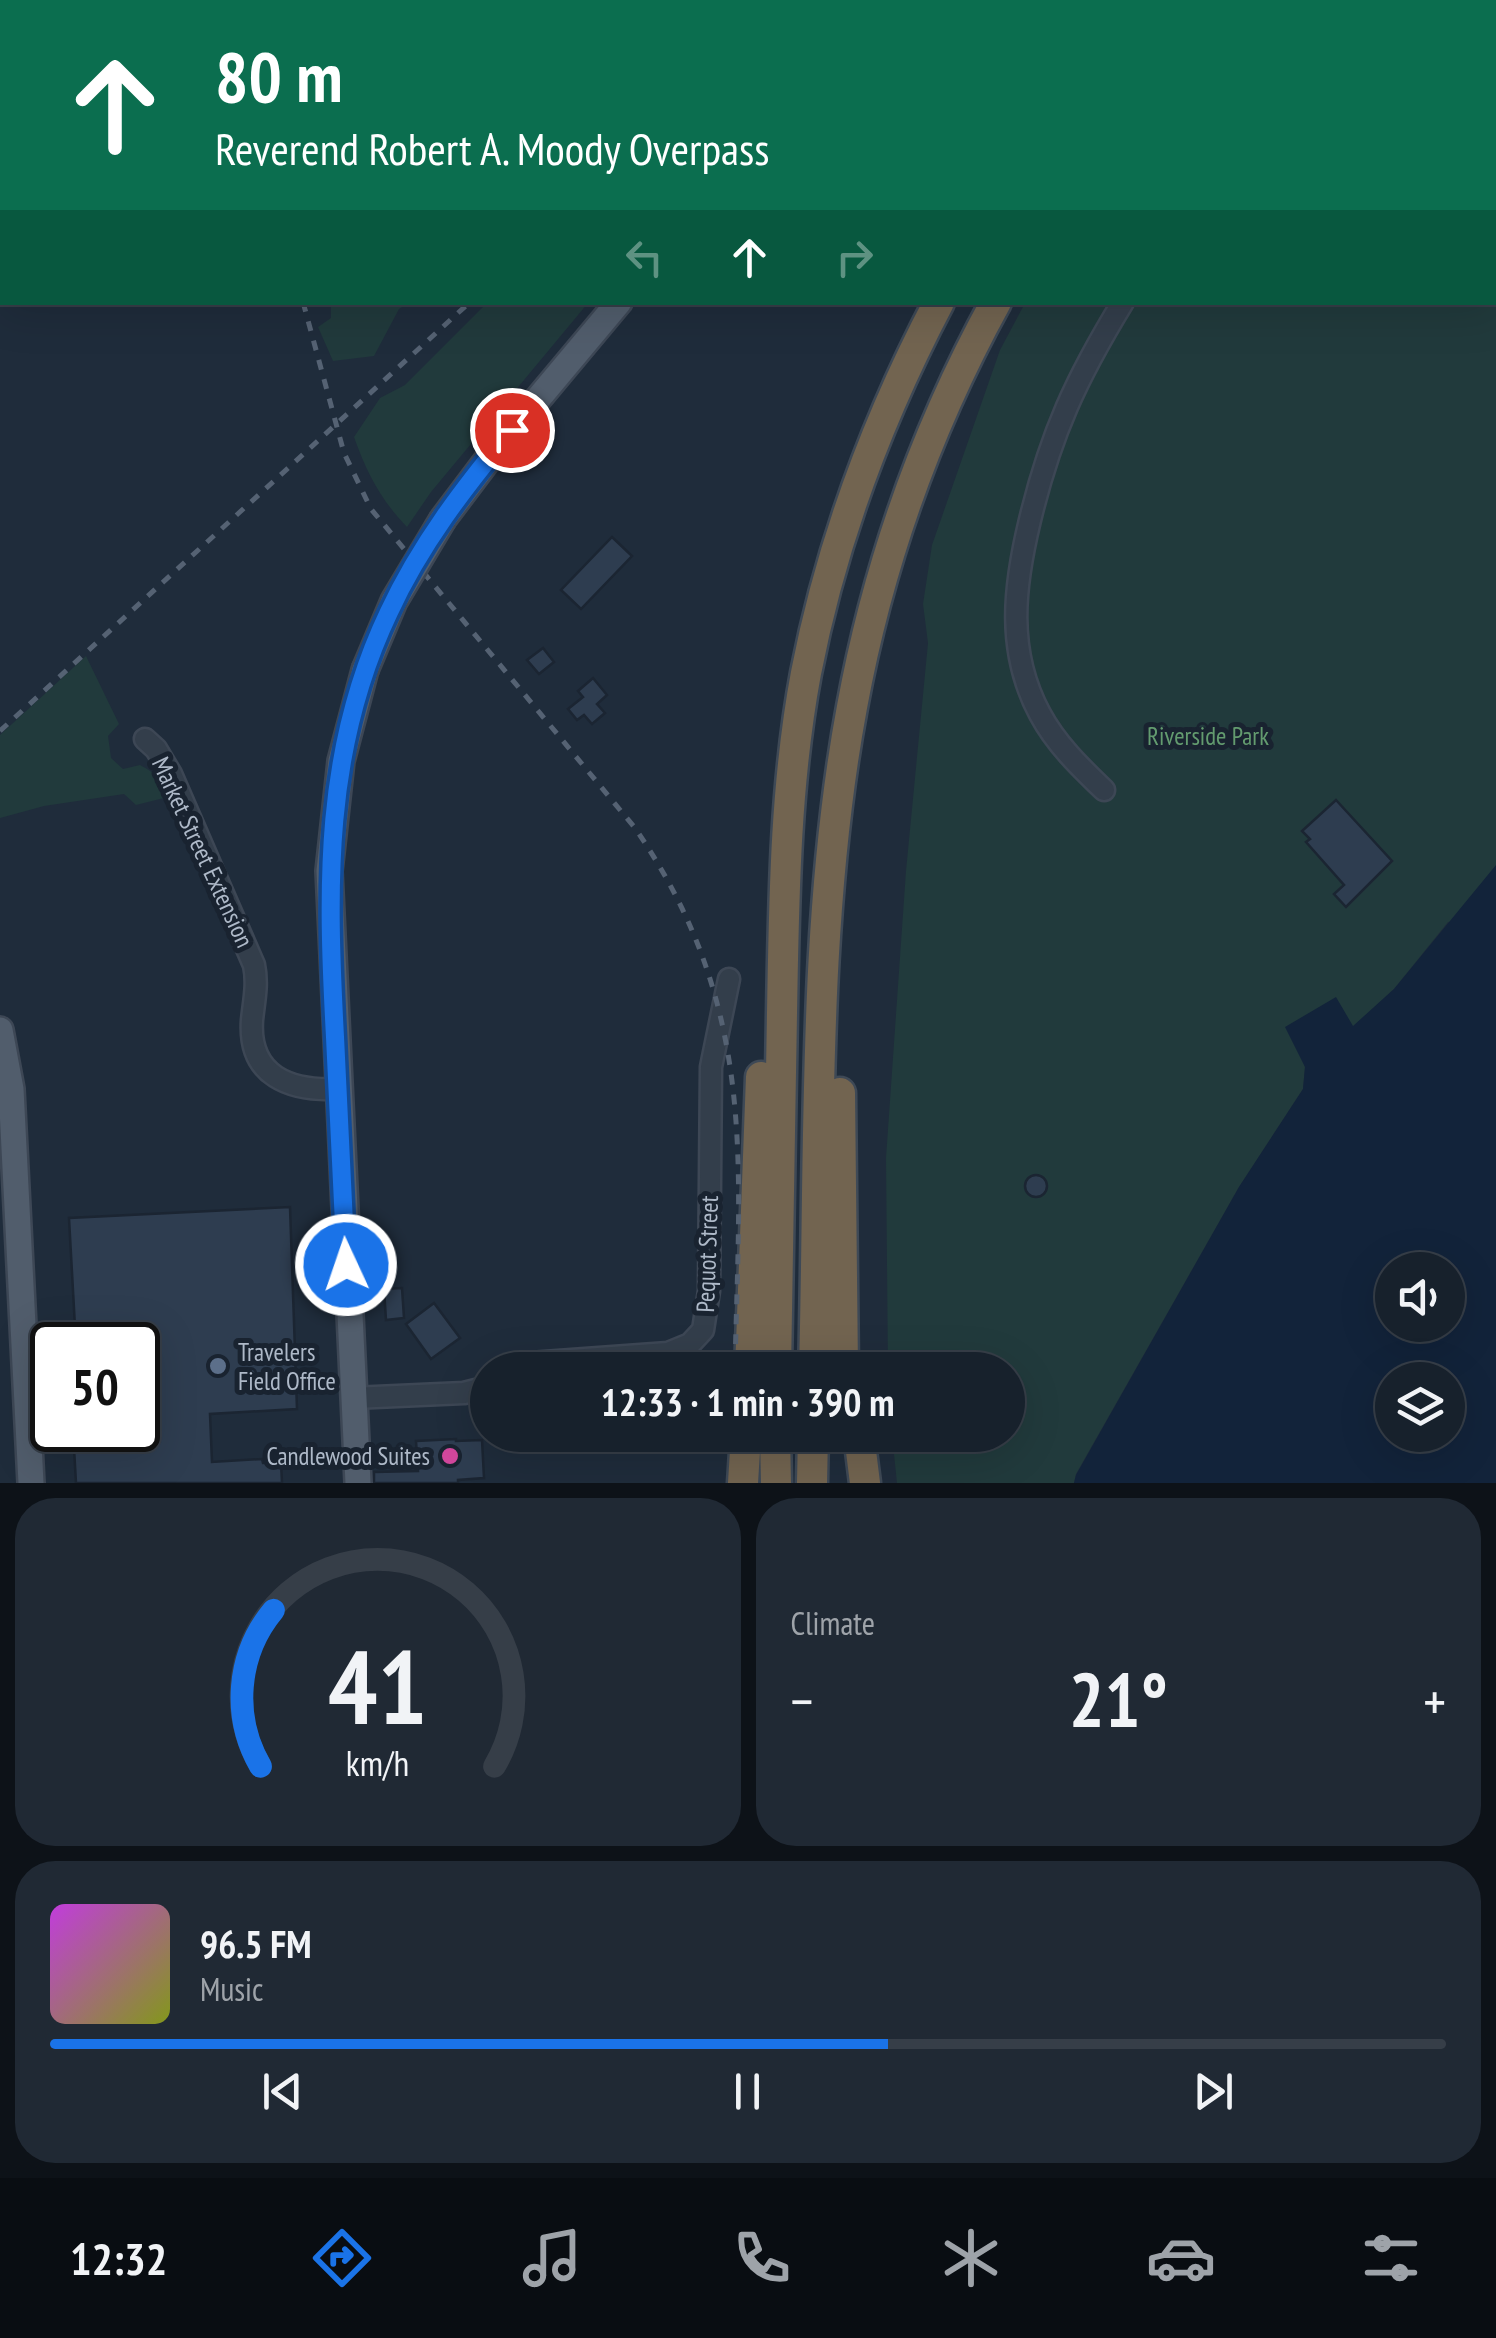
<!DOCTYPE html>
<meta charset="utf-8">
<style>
body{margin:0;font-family:"PT Sans Narrow",sans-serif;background:#202934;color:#f1f3f6;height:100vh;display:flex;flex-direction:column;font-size:38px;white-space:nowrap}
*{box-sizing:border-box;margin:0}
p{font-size:32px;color:#9ea3a9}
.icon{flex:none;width:55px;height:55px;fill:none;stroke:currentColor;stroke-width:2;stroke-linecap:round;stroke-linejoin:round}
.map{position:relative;height:1483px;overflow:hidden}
.panel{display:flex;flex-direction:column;gap:15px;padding:15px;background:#0d1218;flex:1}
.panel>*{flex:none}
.guide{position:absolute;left:0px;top:0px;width:1498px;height:305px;box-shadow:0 10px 40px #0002,0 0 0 2px #363e48;background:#0b6e4f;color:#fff;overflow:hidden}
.fabs{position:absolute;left:1375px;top:1252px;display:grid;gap:20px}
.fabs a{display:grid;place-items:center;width:90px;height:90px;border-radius:50%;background:#17212c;box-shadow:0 10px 40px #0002,0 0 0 2px #363e48;font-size:50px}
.speed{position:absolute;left:30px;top:1322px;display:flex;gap:20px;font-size:50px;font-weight:700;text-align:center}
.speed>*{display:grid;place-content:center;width:130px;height:130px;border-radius:50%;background:#17212c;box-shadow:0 10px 40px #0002,0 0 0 2px #363e48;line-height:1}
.speed .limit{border:5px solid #111;border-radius:15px;background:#fff;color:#111}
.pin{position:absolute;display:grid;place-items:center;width:85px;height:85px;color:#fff;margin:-42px;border:5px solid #fff;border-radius:50%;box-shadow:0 2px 10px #0007}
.me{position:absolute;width:110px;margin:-55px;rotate:357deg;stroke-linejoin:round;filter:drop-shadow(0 0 8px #0008)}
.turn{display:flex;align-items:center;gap:35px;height:210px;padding:0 50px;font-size:45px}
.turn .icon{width:130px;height:130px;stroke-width:2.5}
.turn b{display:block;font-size:70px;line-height:85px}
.lanes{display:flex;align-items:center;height:95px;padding:0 50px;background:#0003;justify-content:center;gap:50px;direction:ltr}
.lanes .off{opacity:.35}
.big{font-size:75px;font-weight:700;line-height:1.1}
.panel .widget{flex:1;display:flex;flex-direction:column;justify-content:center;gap:15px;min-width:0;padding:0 35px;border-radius:40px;background:#202934}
.panel .dial{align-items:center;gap:0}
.dial svg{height:260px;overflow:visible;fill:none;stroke:#363e48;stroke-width:7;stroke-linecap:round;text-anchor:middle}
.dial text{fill:#f1f3f6;stroke:none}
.song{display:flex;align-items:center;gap:30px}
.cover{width:120px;height:120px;border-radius:15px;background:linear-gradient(135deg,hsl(290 70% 55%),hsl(70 70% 35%))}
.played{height:10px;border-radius:5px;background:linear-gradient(90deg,#1a73e8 60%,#363e48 60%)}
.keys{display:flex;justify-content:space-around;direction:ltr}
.heat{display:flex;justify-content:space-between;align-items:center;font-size:55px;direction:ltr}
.panel .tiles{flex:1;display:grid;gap:15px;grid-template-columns:1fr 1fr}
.widget:last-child{grid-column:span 2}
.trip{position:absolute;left:470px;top:1352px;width:555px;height:100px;border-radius:50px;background:#17212c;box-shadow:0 10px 40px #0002,0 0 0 2px #363e48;font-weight:700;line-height:100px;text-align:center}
.menu{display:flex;height:160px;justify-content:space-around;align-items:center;background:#090d12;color:#9ea3a9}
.menu .icon{width:70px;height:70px}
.menu .selected{color:#1a73e8}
.menu b{font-size:45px;color:#f1f3f6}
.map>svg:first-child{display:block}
.green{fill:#213a3c}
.water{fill:#12233a;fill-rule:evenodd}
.building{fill:#2e3d50;stroke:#1b2532;stroke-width:2.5}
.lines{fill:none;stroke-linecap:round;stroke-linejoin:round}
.minor-casing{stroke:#3d4755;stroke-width:25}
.major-casing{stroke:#3d4755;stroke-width:30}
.highway-casing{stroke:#3e4956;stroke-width:35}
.minor{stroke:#333e4b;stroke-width:20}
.major{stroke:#515d6c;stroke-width:25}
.highway{stroke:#726450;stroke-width:30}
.rail{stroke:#556273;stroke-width:5;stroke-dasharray:10 10;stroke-linecap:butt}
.major-bridge-casing{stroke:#3d4755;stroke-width:30;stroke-linecap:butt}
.major-bridge{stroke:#515d6c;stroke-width:25}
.route-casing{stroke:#114b97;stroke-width:25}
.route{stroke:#1a73e8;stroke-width:18}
.service-dot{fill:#5c6f8a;stroke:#192330;stroke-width:4}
.hotel-dot{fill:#d1479c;stroke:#192330;stroke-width:4}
.labels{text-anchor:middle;stroke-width:10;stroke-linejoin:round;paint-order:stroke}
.park-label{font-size:25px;fill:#639b6f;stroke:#192330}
.street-label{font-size:25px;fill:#aeb9c8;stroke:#192330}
.poi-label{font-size:25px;fill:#aeb9c8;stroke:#192330;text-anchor:start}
</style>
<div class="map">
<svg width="1496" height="1483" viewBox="0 0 1496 1483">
<rect width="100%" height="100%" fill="#1f2c3b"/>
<path class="green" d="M361,0h254l-251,2z
M1304,0h192v921l-48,1 -54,67 -41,38 -51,31 3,9 -2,22 -64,98 -163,287 -2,9h-177l-5,-48h116v-65h-120l-2,-212 20,-287 22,-228 -5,-39 9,-59 68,-195 25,-47 470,-1v-300h-195z
M488,302l100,1 -157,189 -24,35c-27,-28 -40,-54 -53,-90l26,-39 25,-13z
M331,303v-1l77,1 -9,6 -25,47 -41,5 -15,-34 13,-9z
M86,656l33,68 -11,12 3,22 12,11 17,-4c15,8 24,15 28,32l-32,8 -12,-11 -80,12 -44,12v-83z"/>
<path class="water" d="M1496,865v618h-422l2,-8 163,-288 64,-98 2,-22 -20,-40 51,-30 17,29 41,-37zM1392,1270h56v55h-56zM1392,1380h56v55h-56z"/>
<path class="building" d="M612,537l20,19 -51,53 -20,-19z
M543,648l11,14 -15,12 -12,-14z
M593,678l14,17 -10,9 8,9 -13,11 -8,-9 -7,5 -9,-11 15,-12 -5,-6z
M1336,800l56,61 -46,46 -12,-13 10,-9 -38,-43 4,-3 -8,-8z
M1025 1186a11 11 0 1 1 22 0a11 11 0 1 1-22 0Z
M290,1207l7,202 -87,5 2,48 50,-3 1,4 18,-1 1,21h-206l-3,-53h65v-85h-62l-7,-127z
M402,1288l2,30 -18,2 -2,-31z
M434,1303l26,35 -29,21 -25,-35z
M677,1435h35l1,11 -35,3z
M456,1439v2l26,-1 2,38 -26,2v3h-84v-11l44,-1 -2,-30z"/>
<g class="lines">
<g class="minor-casing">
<path id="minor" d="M1364,2l3,-2
M145,739l11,10 15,25 83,191c4,19 0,36 -2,55 -4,57 39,71 85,69
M1104,790c-24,-23 -48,-46 -64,-76 -34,-63 -26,-128 -10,-194 21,-87 46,-141 93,-218
M512,1370l18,-7 138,-10 22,-9 13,-14 6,-39 2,-224 18,-88
M353,1398l111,-5 24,-6"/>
</g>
<g class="major-casing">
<path id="major" d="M787,2l1,-2
M443,519l49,-65 127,-152
M0,1030l11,59 20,394
M358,1483l-29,-612 12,-110 24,-91"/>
</g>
<g class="highway-casing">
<path id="highway" d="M1141,2l2,-2
M1204,2l2,-2
M840,1093l3,277
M750,1370l11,-293
M776,1370c2,-119 4,-238 6,-357 2,-113 3,-228 24,-340 25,-129 72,-255 133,-371
M814,1370c6,-218 -2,-449 38,-663 26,-142 74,-278 144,-405
M775,1435l1,48
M859,1435l6,48
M743,1483l3,-48
M812,1483l1,-48"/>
</g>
<use href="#minor" class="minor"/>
<use href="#major" class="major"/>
<use href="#highway" class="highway"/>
<path class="rail" d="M211,0v2
M9,2l1,-2
M0,74l2,-19
M303,302l41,151 27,56 264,319c124,180 104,336 100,542
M0,731l470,-429"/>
<g class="major-bridge-casing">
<path id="major-bridge" d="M365,670l29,-69 49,-82"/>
</g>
<use href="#major-bridge" class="major-bridge"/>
</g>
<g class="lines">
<g class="route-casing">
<path id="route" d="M346,1265c-3,-76 -7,-152 -11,-228 -8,-149 -12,-287 54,-425 31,-67 76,-126 123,-182"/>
</g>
<use href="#route" class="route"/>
</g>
<circle class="service-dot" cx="218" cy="1366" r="10"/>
<circle class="hotel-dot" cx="450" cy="1456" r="10"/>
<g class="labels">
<g class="park-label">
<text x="1208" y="745">Riverside Park</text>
</g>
<g class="street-label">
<text transform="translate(203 852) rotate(65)" y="9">Market Street Extension</text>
<text transform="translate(707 1254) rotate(-88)" y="9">Pequot Street</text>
</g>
<g class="poi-label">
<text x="238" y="1361">Travelers<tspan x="238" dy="29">Field Office</tspan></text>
<text x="430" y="1465" text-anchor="end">Candlewood Suites</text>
</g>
</g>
</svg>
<div class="fabs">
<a><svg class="icon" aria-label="sound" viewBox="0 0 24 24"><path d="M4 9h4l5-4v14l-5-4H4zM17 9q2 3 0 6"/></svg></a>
<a><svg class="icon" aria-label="layers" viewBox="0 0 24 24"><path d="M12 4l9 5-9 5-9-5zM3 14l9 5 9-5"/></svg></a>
</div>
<div class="speed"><div class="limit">50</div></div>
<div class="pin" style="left:512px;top:430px;background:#d93025"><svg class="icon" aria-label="arrive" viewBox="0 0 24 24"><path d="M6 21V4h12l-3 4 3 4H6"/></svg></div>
<svg class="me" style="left:346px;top:1265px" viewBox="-20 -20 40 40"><circle r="17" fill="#1a73e8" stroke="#fff" stroke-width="3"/><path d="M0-11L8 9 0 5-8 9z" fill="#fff"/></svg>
<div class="trip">12:33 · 1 min · 390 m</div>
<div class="guide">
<div class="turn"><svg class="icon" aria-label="ahead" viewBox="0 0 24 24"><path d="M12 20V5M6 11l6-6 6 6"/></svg><div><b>80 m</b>Reverend Robert A. Moody Overpass</div></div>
<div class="lanes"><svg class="icon off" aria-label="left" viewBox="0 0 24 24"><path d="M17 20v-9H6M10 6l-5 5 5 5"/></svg><svg class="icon" aria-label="ahead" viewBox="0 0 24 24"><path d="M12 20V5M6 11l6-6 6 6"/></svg><svg class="icon off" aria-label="right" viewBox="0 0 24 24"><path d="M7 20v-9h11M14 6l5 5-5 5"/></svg></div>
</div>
</div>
<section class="panel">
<div class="tiles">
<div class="widget dial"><svg viewBox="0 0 100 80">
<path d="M14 69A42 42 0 1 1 86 69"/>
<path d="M14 69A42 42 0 0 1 18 21" stroke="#1a73e8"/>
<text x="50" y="56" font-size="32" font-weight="700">41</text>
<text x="50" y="72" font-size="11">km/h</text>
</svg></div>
<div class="widget"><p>Climate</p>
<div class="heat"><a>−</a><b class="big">21°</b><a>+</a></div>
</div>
<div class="widget">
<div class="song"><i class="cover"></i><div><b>96.5 FM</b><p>Music</p></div></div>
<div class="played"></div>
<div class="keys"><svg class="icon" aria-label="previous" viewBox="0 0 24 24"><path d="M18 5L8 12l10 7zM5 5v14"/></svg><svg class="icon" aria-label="pause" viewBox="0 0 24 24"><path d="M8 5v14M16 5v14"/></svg><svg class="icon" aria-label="next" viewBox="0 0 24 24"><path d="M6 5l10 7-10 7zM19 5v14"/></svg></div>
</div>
</div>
</section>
<nav class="menu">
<b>12:32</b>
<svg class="icon selected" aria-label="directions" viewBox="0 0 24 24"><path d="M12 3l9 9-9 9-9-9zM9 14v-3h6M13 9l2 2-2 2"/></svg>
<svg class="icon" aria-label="music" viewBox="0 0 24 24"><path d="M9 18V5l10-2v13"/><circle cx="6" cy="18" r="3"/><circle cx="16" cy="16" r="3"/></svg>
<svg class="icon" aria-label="phone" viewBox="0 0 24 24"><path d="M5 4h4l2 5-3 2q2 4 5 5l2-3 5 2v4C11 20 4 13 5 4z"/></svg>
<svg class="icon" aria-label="climate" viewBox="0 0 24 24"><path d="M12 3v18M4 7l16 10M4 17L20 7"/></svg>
<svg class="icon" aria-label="car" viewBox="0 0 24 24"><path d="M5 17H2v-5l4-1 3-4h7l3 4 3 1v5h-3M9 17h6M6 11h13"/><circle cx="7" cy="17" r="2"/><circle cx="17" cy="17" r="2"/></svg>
<svg class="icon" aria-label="filters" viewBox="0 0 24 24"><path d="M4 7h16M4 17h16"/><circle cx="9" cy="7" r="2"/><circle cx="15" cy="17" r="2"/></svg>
</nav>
